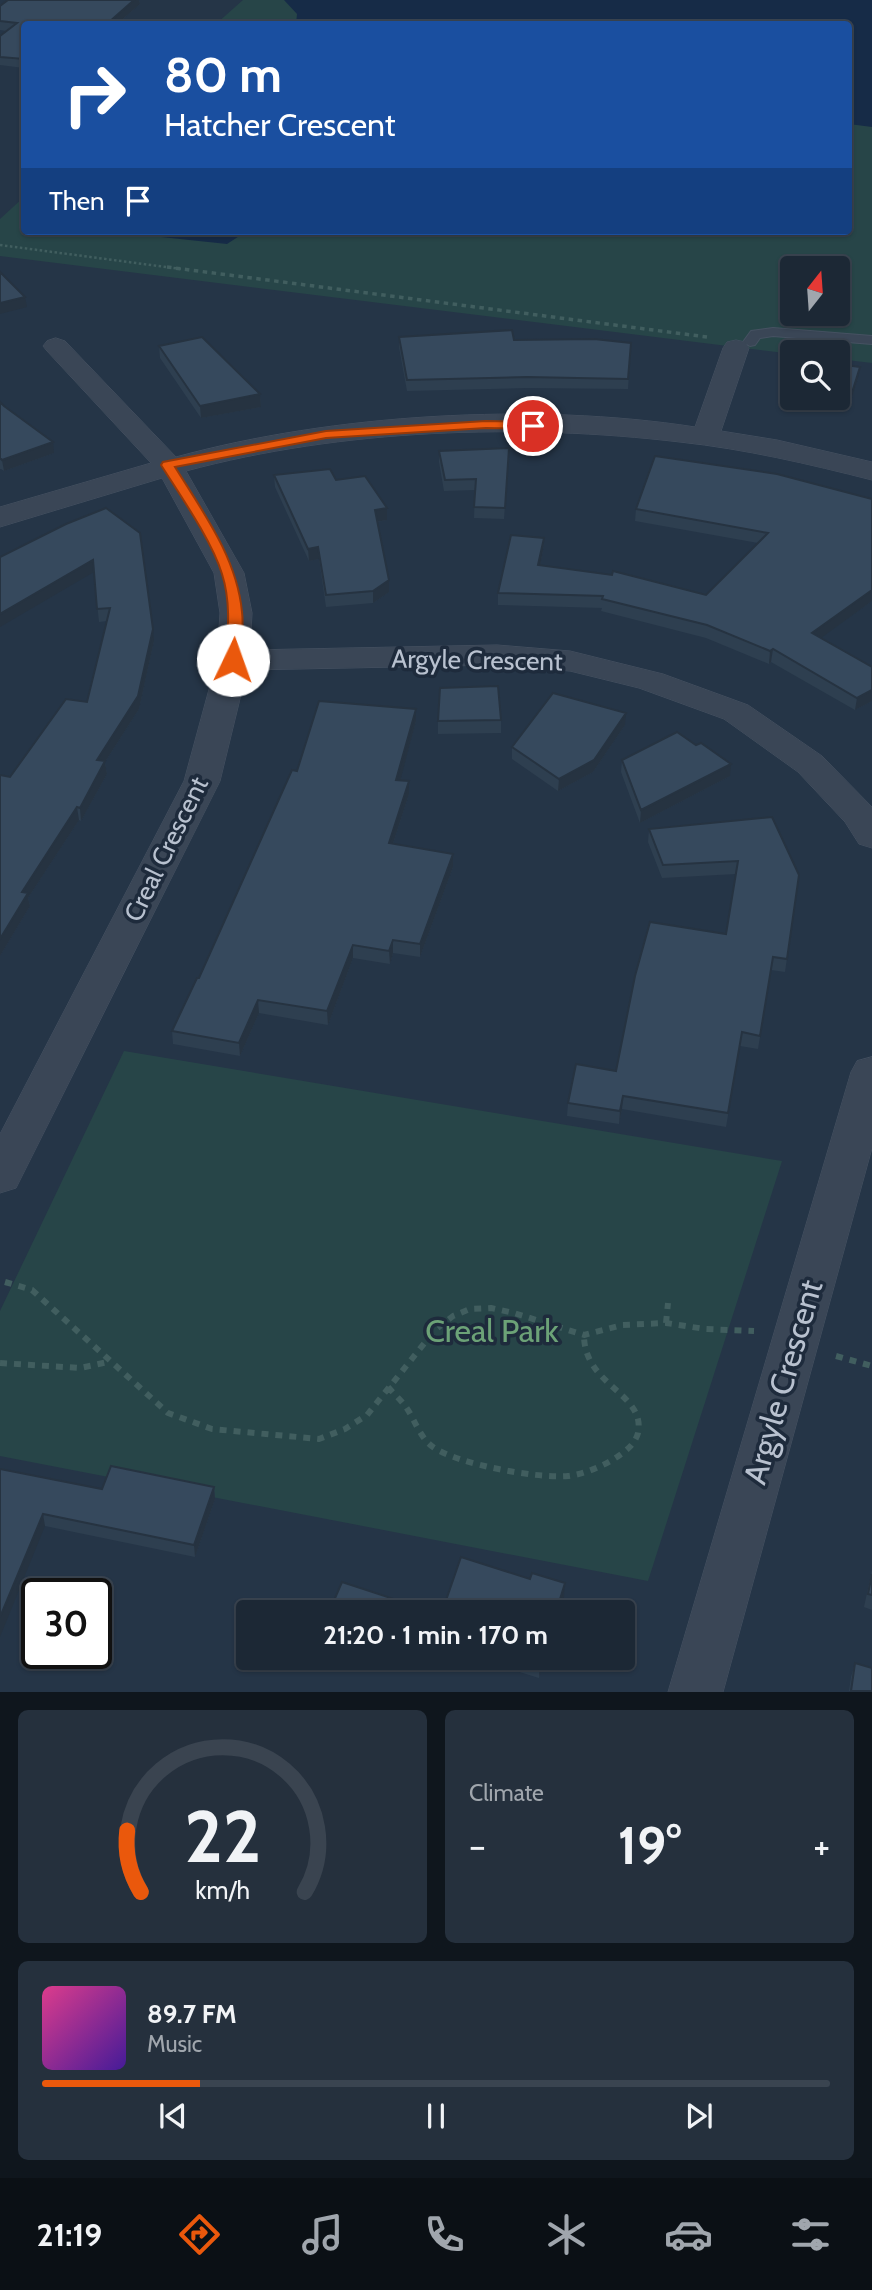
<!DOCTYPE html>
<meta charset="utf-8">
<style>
body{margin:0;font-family:Cabin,sans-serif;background:#25303d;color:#f1f3f6;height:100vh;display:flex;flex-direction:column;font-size:26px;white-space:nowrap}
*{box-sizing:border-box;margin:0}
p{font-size:23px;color:#a0a6ad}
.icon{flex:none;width:38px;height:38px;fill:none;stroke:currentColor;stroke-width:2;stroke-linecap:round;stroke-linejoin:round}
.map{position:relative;height:1692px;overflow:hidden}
.drawer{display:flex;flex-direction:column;gap:18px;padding:18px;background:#0f161d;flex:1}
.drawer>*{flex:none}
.banner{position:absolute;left:21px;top:21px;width:831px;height:214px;border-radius:7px;box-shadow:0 2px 5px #0004,0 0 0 2px #3a4450;background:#1a4fa0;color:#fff;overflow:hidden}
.needle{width:46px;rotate:17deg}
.buttons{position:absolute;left:780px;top:256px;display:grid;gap:14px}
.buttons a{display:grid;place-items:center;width:70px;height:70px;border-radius:7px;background:#1c2835;box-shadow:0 2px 5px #0004,0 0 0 2px #3a4450;font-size:35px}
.speed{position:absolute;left:21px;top:1578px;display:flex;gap:14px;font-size:35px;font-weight:700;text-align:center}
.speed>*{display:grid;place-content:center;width:91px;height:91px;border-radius:50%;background:#1c2835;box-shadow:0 2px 5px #0004,0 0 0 2px #3a4450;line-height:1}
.speed .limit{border:4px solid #111;border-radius:10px;background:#fff;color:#111}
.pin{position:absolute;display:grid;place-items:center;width:60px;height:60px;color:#fff;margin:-30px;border:4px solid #fff;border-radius:50%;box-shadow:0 2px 7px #0007}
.me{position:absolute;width:77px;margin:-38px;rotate:3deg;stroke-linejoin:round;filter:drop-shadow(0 0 5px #0008)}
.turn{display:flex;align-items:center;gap:24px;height:147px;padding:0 28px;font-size:32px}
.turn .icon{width:91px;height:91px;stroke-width:2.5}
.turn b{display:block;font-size:49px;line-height:60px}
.then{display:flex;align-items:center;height:66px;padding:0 28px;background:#0003;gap:14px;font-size:26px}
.big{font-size:52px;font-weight:700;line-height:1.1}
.drawer .widget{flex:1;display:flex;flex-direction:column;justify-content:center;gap:10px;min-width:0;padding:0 24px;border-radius:10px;background:#25303d}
.drawer .dial{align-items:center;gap:0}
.dial svg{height:182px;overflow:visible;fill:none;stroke:#3a4450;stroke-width:7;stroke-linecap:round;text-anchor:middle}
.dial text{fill:#f1f3f6;stroke:none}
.song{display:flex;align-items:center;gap:21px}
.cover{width:84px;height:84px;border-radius:10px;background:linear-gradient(135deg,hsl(330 70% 55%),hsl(260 70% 35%))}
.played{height:7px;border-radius:4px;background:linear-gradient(90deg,#ea580c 20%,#3a4450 20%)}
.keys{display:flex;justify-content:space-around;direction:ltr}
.heat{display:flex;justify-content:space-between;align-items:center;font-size:38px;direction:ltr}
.drawer .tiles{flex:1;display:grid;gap:18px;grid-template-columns:1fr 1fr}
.widget:last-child{grid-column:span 2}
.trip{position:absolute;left:236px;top:1600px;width:399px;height:70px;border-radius:7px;background:#1c2835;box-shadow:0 2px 5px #0004,0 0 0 2px #3a4450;font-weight:700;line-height:70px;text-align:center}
.tab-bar{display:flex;height:112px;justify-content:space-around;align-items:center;background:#0b1015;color:#a0a6ad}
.tab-bar .icon{width:49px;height:49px}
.tab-bar .on{color:#ea580c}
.tab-bar b{font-size:32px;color:#f1f3f6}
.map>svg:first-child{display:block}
.green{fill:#274548;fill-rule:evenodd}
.water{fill:#162b47}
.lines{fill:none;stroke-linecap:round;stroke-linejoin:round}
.lane-casing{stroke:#465262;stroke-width:2}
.street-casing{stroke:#465262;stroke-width:1}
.path-far2{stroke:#415e5f;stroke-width:2.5;stroke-dasharray:2.5 2.5;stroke-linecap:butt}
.path-far1{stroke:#415e5f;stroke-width:3.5;stroke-dasharray:4.5 4.5;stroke-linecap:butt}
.path{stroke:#415e5f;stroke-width:6;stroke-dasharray:7 7;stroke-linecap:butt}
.lane{fill:#3a4656;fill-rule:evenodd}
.street{fill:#3a4656;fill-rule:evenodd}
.wall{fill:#2e3f50}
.shaded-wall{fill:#263341}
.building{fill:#36495d;stroke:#263341;stroke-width:2}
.route{fill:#ea580c;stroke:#983908;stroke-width:2}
.labels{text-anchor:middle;stroke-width:7;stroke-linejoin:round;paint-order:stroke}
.street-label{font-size:26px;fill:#b8c1cf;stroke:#1e2b3c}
.near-park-label{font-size:32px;fill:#6ca277;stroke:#1e2b3c}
.near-street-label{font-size:32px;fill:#b8c1cf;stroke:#1e2b3c}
</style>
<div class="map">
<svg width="872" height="1692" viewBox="0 0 872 1692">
<rect width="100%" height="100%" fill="#253547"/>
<path class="green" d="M243,0h629v363l-34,-4v-7l-45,2 -793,-98v-37l24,-22v34h825v-207h-633zM793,268h45v45h-45z
M124,1051l658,110 -134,420 -648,-125v-145z"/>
<path class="water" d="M284,0h588v127l-23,-3v-100h-553l1,-10z
M124,231h123l-20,13 -94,-10z"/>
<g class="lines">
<g class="lane-casing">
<path id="lane" d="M773,328l99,8v8l-99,-8 -13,2 -5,7 -5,1 -7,-4 8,-11z"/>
</g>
<g class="street-casing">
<path id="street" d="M56,338l9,3 111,116c157,-43 358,-55 519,-30l28,-79 4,-6 9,-2 9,2 4,6 -28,83 56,9 95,22v18c-63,-16 -127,-31 -192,-38 -160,-19 -338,-13 -494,29l58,102 8,40 -2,37 247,-5 73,6 93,23 85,31 74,51 50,51v41l-13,-4 -14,-22 -47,-50 -74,-53 -85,-31 -69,-17 -73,-6 -250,5 -27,111 -198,395 -6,12 -16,5v-59l184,-353 33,-121 3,-47 -6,-40 -52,-95 -162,49v-20l151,-44 -104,-112 -4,-5 4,-5z
M872,1057v91l-149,544h-55l183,-620 6,-11z"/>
</g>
<path class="path-far2" d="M0,245l181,24"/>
<path class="path-far1" d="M167,267l540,70"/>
<path class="path" d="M5,1282l27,8 136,123 44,16 107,10 26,-10 22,-14 68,-85 18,-14 17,-7 21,-1 23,5 70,22 38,-10 44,-2 39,6 49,2
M666,1323l2,-20
M836,1356l36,10
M0,1363l80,5 28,-6
M388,1387c6,7 13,13 18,20 9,13 14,31 27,40 24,17 105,32 135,29 17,-2 35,-10 49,-19 9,-6 18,-13 21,-24 8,-40 -54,-47 -54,-98"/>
<use href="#lane" class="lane"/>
<use href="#street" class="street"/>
</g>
<path class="wall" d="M8,0h131l1,4 -23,20h-93v44l-24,-3v-29l7,-5 -7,-1v-24z
M399,337l232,6 -3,46 -102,-1 -119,3 -8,-44z
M159,346l101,48 1,13 -60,11 -41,-60z
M858,378l-10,32 -32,-4 1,-9h21z
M0,402l54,51 -50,18 -3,-2h-1z
M509,448l-5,71 -30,-1 1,-28 -31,1 -5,-29v-11z
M655,456l217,145 -52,37 52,29v34l-17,9 -84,-48 -2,2 -63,-26 -105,-27 1,-3 -104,-3v-12l46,-55 -1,12 -3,15 166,30 52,-52 -123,-22 1,-12z
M274,475l62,5 51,40 -10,2 12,58v12l-16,11 -47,4 -7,-48 -10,2 -34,-74z
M66,524l88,117 -15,68 -34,53 2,12 -26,47 -2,-1 -51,78 2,8 -30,50 10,-179 77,-75 20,-81 -8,1 -5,-49z
M416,709v12l-16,59 9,1v13l-16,50 60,10v13l-33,90 -27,-4 -3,11 -37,-6 -25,67 -69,-12 -19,43 -67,-12 -1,-13 27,-53 98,-207z
M501,720v13l-63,1v-13z
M625,725l-32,47 -35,19 -46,-32v-12z
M622,760l108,16 -90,47 -19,-51z
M649,829l150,46 -14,97 -14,-2 -13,79 -18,-3 -14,81 -104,-18 -3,15 -52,-8 1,-13 48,-32 110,-137 10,-60 -74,4 -14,-36z
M0,1469l102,20 112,-2 1,12 -20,58 -150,-31z
M872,1570v40l-8,-3z
M353,1657h31l-3,10z
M470,1657h75l-6,21z
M855,1663l17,28h-23l2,-14z"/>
<path class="shaded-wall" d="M134,0h5l1,4 -23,20h-9v-1z
M25,297l2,10 -27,7v-11z
M860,367l-2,11 -10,32 2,-11z
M260,394l1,13 -60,11 -1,-12z
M53,442l1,11 -50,18 -2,-11z
M387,508v12l-12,2v-12z
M544,538l-1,12 -5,27v-12z
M318,547l1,12 -10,2 -1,-12z
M93,560l1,12 -94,55v-13z
M389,580v12l-16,11v-12z
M872,590v11l-62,45 2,-13z
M153,629l1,12 -15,68 -34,53 2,12 -26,47 -1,-13 17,-48z
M773,649l-2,13 -2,2 1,-13z
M872,690v11l-17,9 2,-12z
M416,709v12l-19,72 -1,-13z
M626,713l-1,12 -32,47 -35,19 1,-12z
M731,764l-1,12 -90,47 1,-13z
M409,781v13l-20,62v-13z
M77,807l2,13 -51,78 2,8 -30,50v-17l22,-47z
M453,854v13l-33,90v-13z
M393,940v13l-3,11 -1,-13z
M353,945v13l-25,67 -1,-14z
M258,1000l1,13 -19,43 -1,-13z
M623,1096l-1,13 -3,15 1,-13z
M214,1487l1,12 -20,58 -1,-12z
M43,1514l2,12 -45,111v-20z
M565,1583l-1,14 -5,15h-3z
M381,1657h3l-3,10 -1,-8z
M542,1657h3l-6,21 1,-13z"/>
<path class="building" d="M8,0h126l-26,23 -26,-2 -5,3h-53v35l-24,-2v-21l17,-13 -17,-2v-15z
M0,272l25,25 -25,6z
M512,330l2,10 80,-1 37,4 -3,36 -101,-2 -120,3 -8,-43z
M202,337l58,57 -60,12 -41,-60z
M838,364l22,3 -10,32 -12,-2z
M0,402l4,4 49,36 -51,18 -2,-2z
M509,448l-4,60 -31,-1 2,-28 -31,1 -6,-29z
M655,456l122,18 95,25v91l-60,43 60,34v23l-15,8 -84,-49 -3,2 -63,-26 -105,-26 1,-3 -105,-3 13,-58 33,3 -6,27 74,10 1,-4 93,24 62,-62 -132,-24z
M330,469l6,11 29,-4 22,32 -12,2 14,70 -16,11 -47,4 -8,-48 -10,2 -34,-74z
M106,508l34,25 13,96 -15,67 -41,64 8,1 -25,47 -3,-1 -55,85 6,1 -28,46v-164l10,2 56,-78 21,3 23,-94 -13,1 -4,-49 -93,54v-57l66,-33z
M498,686l3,34 -63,1 2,-33z
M553,693l73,20 -32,47 -35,19 -47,-32z
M319,701l97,8 -20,71 13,1 -20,62 64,11 -33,90 -27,-4 -4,11 -36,-6 -26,66 -69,-11 -19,43 -67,-12 25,-53h2l93,-208 5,1z
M677,732l19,13 5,-2 30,21 -90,46 -19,-50z
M772,817l27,58 -12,84 -14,-2 -13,79 -18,-4 -14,81 -105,-17 -3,15 -52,-8 8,-39 40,7 19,-95 15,-54 76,12 12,-73 -75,4 -14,-36z
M111,1466l103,21 -20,58 -151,-31 -43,103v-148l102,20z
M461,1557l69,22 2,-6 33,10 -9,29h-114z
M872,1574v21l-4,-1z
M342,1582l61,20 -4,10h-70z
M516,1657h26l-2,8z
M855,1663l17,5v23h-21z"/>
<path class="route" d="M486,421l47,1 6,4 -6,3 -47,-1 -160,10 -151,29c28,45 62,91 67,145 2,15 -1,33 -2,48l-7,5 -5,-2 -2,-3c2,-29 5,-58 -4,-86 -10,-33 -42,-79 -61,-109l2,-3 163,-31z"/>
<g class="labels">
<g class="street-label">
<text transform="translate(477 660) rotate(1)" y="9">Argyle Crescent</text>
<text transform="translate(166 849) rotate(-64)" y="9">Creal Crescent</text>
</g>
<g class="near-park-label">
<text x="492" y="1342">Creal Park</text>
</g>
<g class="near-street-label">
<text transform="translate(783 1382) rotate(-74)" y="11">Argyle Crescent</text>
</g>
</g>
</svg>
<div class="buttons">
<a><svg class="needle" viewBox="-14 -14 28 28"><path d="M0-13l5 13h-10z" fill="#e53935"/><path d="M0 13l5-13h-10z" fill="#a0a6ad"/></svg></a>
<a><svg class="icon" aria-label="search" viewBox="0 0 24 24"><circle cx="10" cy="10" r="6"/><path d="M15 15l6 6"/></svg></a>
</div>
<div class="speed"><div class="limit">30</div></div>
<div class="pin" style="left:533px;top:426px;background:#d93025"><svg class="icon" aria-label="arrive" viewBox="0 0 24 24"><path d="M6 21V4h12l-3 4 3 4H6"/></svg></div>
<svg class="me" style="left:233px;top:660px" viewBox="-20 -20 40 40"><circle r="19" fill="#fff"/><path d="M0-13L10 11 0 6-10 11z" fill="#ea580c"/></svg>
<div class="trip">21:20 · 1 min · 170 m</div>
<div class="banner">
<div class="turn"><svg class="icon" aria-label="right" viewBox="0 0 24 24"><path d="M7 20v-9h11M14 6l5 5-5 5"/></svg><div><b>80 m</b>Hatcher Crescent</div></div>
<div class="then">Then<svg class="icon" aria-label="arrive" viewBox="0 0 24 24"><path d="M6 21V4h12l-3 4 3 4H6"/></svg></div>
</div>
</div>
<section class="drawer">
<div class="tiles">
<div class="widget dial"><svg viewBox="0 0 100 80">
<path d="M14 69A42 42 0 1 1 86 69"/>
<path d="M14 69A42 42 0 0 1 8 42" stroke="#ea580c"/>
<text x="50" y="56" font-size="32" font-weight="700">22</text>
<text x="50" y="72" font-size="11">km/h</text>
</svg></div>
<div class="widget"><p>Climate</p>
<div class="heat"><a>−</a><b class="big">19°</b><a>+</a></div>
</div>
<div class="widget">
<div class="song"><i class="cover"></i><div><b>89.7 FM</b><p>Music</p></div></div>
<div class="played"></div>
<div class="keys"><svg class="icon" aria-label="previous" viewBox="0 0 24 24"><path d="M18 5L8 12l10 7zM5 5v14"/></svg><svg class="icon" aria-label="pause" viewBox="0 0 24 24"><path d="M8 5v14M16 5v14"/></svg><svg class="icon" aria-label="next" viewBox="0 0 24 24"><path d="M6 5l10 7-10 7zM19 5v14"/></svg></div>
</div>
</div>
</section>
<nav class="tab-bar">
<b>21:19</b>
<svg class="icon on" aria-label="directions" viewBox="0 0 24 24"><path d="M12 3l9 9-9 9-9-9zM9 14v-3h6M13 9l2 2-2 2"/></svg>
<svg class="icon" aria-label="music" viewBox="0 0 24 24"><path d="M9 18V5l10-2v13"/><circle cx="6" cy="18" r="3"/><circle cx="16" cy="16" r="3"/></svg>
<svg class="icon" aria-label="phone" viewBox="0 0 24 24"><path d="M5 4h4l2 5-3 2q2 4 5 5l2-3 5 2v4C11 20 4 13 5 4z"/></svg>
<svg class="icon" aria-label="climate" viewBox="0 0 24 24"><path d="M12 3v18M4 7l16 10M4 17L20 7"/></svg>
<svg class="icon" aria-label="car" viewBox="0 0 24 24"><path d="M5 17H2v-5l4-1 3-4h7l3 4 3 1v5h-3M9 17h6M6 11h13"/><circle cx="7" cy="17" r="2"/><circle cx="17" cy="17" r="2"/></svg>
<svg class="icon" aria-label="filters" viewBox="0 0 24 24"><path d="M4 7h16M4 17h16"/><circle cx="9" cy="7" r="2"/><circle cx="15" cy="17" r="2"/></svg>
</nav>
